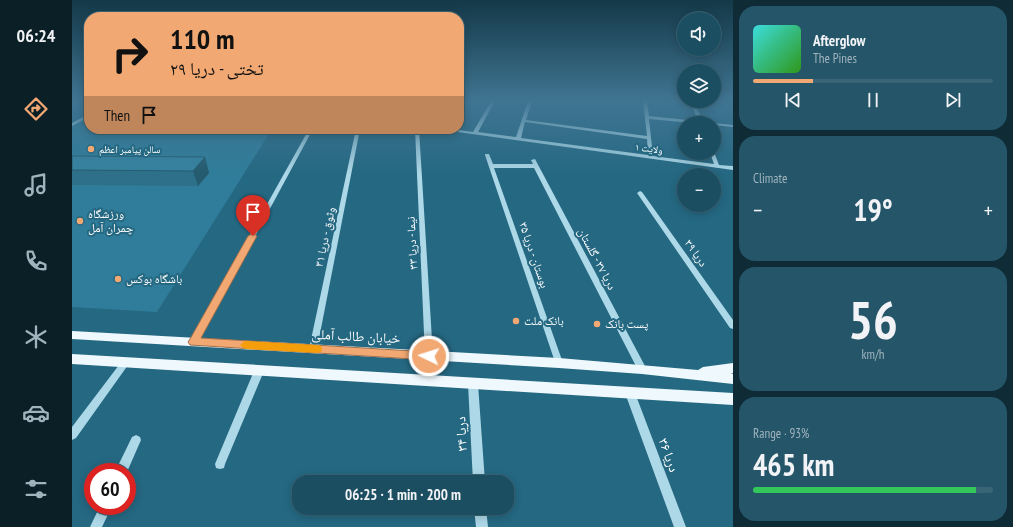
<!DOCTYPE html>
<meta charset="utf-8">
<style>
body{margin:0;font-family:"PT Sans Narrow","Noto Naskh Arabic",sans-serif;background:#255568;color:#f1f3f6;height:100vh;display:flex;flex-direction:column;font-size:15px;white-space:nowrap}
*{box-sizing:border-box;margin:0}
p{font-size:13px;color:#a0b4be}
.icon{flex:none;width:22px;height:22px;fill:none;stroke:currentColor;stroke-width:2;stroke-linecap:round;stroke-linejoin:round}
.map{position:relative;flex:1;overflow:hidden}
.details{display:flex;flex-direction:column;gap:6px;padding:6px;background:#0f2b36;width:280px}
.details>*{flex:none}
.guide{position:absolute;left:12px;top:12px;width:380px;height:122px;border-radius:16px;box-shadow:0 2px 10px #0003,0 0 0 1px #3a6577;background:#f1a872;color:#111;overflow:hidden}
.buttons{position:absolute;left:605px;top:12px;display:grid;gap:8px}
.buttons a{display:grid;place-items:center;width:44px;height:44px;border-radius:50%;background:#1c4e62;box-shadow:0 2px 10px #0003,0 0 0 1px #3a6577;font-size:20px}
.speed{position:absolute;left:12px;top:463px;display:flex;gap:8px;font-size:20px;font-weight:700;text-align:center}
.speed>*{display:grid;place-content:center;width:52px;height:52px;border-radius:50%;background:#1c4e62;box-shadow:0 2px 10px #0003,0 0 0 1px #3a6577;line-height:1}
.speed .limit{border:6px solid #d22;background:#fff;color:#111}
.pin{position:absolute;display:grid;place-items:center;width:34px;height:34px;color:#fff;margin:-41px -17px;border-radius:50% 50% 50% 0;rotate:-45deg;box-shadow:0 0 4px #0007}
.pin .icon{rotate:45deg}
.me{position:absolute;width:44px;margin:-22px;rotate:274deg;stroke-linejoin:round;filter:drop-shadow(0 0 3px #0008)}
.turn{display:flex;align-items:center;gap:14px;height:84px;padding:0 20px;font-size:18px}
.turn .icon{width:52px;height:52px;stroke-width:2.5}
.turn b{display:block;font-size:28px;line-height:34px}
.then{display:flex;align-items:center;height:38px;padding:0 20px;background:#0003;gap:8px;font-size:15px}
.big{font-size:30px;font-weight:700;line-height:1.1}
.details .card{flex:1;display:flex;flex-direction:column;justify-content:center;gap:6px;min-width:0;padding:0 14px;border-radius:16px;background:#255568}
.details .dial{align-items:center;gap:0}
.dial b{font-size:52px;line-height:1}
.song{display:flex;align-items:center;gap:12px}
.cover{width:48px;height:48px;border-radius:6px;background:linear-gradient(135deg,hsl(180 70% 55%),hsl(110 70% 35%))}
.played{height:4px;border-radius:2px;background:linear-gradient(90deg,#f1a872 25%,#3a6577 25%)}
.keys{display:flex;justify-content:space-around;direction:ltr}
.heat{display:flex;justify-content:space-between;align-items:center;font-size:22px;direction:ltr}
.charge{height:6px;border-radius:3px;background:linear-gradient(90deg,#34c759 93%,#3a6577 0)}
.trip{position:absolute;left:220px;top:475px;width:222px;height:40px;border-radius:16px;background:#1c4e62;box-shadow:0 2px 10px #0003,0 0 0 1px #3a6577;font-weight:700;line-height:40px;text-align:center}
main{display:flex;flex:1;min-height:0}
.dock{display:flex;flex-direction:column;width:72px;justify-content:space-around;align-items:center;background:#0b1f27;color:#a0b4be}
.dock .icon{width:28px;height:28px}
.dock .current{color:#f1a872}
.dock b{font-size:18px;color:#f1f3f6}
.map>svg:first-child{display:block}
.green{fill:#2f7d9a}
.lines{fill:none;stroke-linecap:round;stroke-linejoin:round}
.minor{fill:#add8e7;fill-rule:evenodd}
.major{fill:#eff9fd;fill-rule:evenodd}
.wall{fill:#2e7089}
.shaded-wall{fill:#255b6f}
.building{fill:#35829f;stroke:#255b6f}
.route{fill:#f1a872;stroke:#9d6d4a}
.slow{fill:#f59e0b}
.poi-dot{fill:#f1a872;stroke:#256882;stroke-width:1.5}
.labels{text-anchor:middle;stroke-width:4;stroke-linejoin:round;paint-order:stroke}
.far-street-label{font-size:10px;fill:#fff;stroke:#256882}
.far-poi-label{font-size:10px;fill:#fff;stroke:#256882;text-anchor:start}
.poi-label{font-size:12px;fill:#fff;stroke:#256882;text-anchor:start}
.street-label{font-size:12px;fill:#fff;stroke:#256882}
.near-street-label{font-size:14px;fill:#fff;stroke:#256882}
</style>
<main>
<nav class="dock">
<b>06:24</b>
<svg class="icon current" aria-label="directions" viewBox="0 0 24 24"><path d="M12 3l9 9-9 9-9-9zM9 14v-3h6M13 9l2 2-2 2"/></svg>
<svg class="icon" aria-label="music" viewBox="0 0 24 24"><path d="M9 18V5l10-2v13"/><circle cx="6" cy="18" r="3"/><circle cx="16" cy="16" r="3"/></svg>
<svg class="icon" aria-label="phone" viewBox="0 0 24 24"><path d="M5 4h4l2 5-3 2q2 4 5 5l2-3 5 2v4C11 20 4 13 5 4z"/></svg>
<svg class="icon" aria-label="climate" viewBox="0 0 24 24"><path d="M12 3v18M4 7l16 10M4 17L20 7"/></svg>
<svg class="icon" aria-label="car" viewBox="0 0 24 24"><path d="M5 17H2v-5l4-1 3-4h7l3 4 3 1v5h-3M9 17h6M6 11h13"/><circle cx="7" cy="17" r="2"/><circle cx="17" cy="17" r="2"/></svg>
<svg class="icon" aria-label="filters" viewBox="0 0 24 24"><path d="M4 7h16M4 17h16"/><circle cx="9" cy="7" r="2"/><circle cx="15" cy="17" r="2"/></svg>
</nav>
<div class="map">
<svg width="661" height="527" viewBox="0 0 661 527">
<rect width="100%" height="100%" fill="#256882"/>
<path class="green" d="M17,115v14h183l-115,183 -85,-5v-182z"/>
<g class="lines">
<path class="minor" d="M419,101h4l-17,31 38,5 12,-36h4l-6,19 121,16 -4,-35h4l2,15 49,5 -8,-20h4l9,21 3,1h-14l-43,-4 4,37 61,8 -4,-11 4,-1 5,13 14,1v4l-290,-40 -2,-1h12l20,3zM453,122l122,17 1,16 -127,-17z
M17,114v3l-17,9v-3z
M641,123h1l19,2v2l-19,-2v-2z
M237,129h4l-115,213 -1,2 -3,1 -3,-1 -1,-2z
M284,129h4l-43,220 -1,2 -3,1 -3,-1 -1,-2z
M343,129h4l14,227 -1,2 -3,1 -3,-1 -1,-2z
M413,154h4l4,10h40l-2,-4 4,-1 110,207 2,3 -2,3 -3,1 -3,-1 -105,-204h-40l69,195 -1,2 -3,2 -3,-2 -71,-210z
M568,191l2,1 91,128v9l-3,-1 -93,-135z
M53,359l3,2 1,2 -1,2 -52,73 -4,2v-13l50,-66z
M187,367l3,1 2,3 -39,93 -1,4 -4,1 -4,-1 -1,-4 39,-93 2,-3z
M401,380l3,1 2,3 7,98h-12l-5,-98 2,-3z
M558,389l3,1 2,3 51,134h-12l-49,-134 2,-3z
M64,435l4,2 1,3 -14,32h-12l17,-35z
M28,506h12l-10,21h-12z
M402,508h12l2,19h-12z"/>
<path class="major" d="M0,331l487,27 139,12 5,-3 30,-4v10h-2l2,1v10l-91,-10 -83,-6 -487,-29z
M0,354l661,39v12l-661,-41z"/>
</g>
<path class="wall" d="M0,156l133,1 4,16 -11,13 -126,-1z"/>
<path class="shaded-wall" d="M133,157l4,16 -11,13 -5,-15z"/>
<path class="building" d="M0,156l133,1 -12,14 -121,-1z"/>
<linearGradient id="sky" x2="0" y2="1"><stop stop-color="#143948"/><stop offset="0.58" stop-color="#407592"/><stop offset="1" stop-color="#407592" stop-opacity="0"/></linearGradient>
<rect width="661" height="174" fill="url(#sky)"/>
<path class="route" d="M181,233l4,3 -56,102 228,14 4,1 2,3 -2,3 -4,1 -239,-15 -2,-3 2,-3 58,-103z"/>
<path class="slow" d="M173,341l72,4 4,1 1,3 -1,3 -4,1 -72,-4 -5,-4z"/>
<g class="poi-dot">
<circle cx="19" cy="149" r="4"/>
<circle cx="8" cy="221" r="4"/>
<circle cx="46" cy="279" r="4"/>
<circle cx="444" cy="321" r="4"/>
<circle cx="525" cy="324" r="4"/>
</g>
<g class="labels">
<g class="far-street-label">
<text transform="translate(577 148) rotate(8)" y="4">ولایت ۱</text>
</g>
<g class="far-poi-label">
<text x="27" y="153">سالن پیامبر اعظم</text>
</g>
<g class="poi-label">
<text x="16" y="218">ورزشگاه<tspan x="16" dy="14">چمران آمل</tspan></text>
<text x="54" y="283">باشگاه‌ بوکس</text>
<text x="452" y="325">بانک ملت</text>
<text x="533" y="328">پست بانک</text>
</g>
<g class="street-label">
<text transform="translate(253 237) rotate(-78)" y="4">وثوق - دریا ۳۱</text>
<text transform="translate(340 243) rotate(-93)" y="4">نیما - دریا ۳۳</text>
<text transform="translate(624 253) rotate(55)" y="4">دریا ۳۹</text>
<text transform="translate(462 255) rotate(71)" y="4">بوستان - دریا ۳۵</text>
<text transform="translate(525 259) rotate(62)" y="4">دریا ۳۷ - گلستان</text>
</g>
<g class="near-street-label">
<text transform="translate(284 336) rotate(3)" y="5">خیابان طالب آملی</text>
<text transform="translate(389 434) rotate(-93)" y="5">دریا ۳۴</text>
<text transform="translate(597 455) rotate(70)" y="5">دریا ۳۶</text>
</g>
</g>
</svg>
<div class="buttons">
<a><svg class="icon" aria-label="sound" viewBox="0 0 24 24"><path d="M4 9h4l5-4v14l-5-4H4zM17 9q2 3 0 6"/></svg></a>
<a><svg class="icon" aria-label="layers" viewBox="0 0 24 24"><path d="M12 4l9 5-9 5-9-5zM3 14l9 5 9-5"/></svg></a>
<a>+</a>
<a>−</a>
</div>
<div class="speed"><div class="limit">60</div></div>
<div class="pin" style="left:181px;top:236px;background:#d93025"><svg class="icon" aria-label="arrive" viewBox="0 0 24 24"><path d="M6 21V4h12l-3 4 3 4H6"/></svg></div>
<svg class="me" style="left:357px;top:356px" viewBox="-20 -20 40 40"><circle r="17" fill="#f1a872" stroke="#fff" stroke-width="3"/><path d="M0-11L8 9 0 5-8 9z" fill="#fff"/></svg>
<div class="trip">06:25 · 1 min · 200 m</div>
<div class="guide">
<div class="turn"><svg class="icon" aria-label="right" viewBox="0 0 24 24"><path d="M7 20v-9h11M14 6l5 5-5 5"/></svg><div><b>110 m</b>تختی - دریا ۲۹</div></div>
<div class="then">Then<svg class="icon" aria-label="arrive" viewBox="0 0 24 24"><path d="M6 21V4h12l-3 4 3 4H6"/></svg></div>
</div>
</div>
<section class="details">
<div class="card">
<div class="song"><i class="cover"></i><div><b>Afterglow</b><p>The Pines</p></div></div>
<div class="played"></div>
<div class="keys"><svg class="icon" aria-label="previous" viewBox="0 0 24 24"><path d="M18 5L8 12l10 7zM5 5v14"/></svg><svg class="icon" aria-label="pause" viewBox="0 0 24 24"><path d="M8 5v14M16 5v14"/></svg><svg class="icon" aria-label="next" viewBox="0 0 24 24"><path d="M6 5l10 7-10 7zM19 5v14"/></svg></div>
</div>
<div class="card"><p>Climate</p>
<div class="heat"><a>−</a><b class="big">19°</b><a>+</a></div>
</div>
<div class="card dial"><b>56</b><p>km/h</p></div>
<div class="card"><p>Range · 93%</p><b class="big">465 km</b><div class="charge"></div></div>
</section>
</main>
